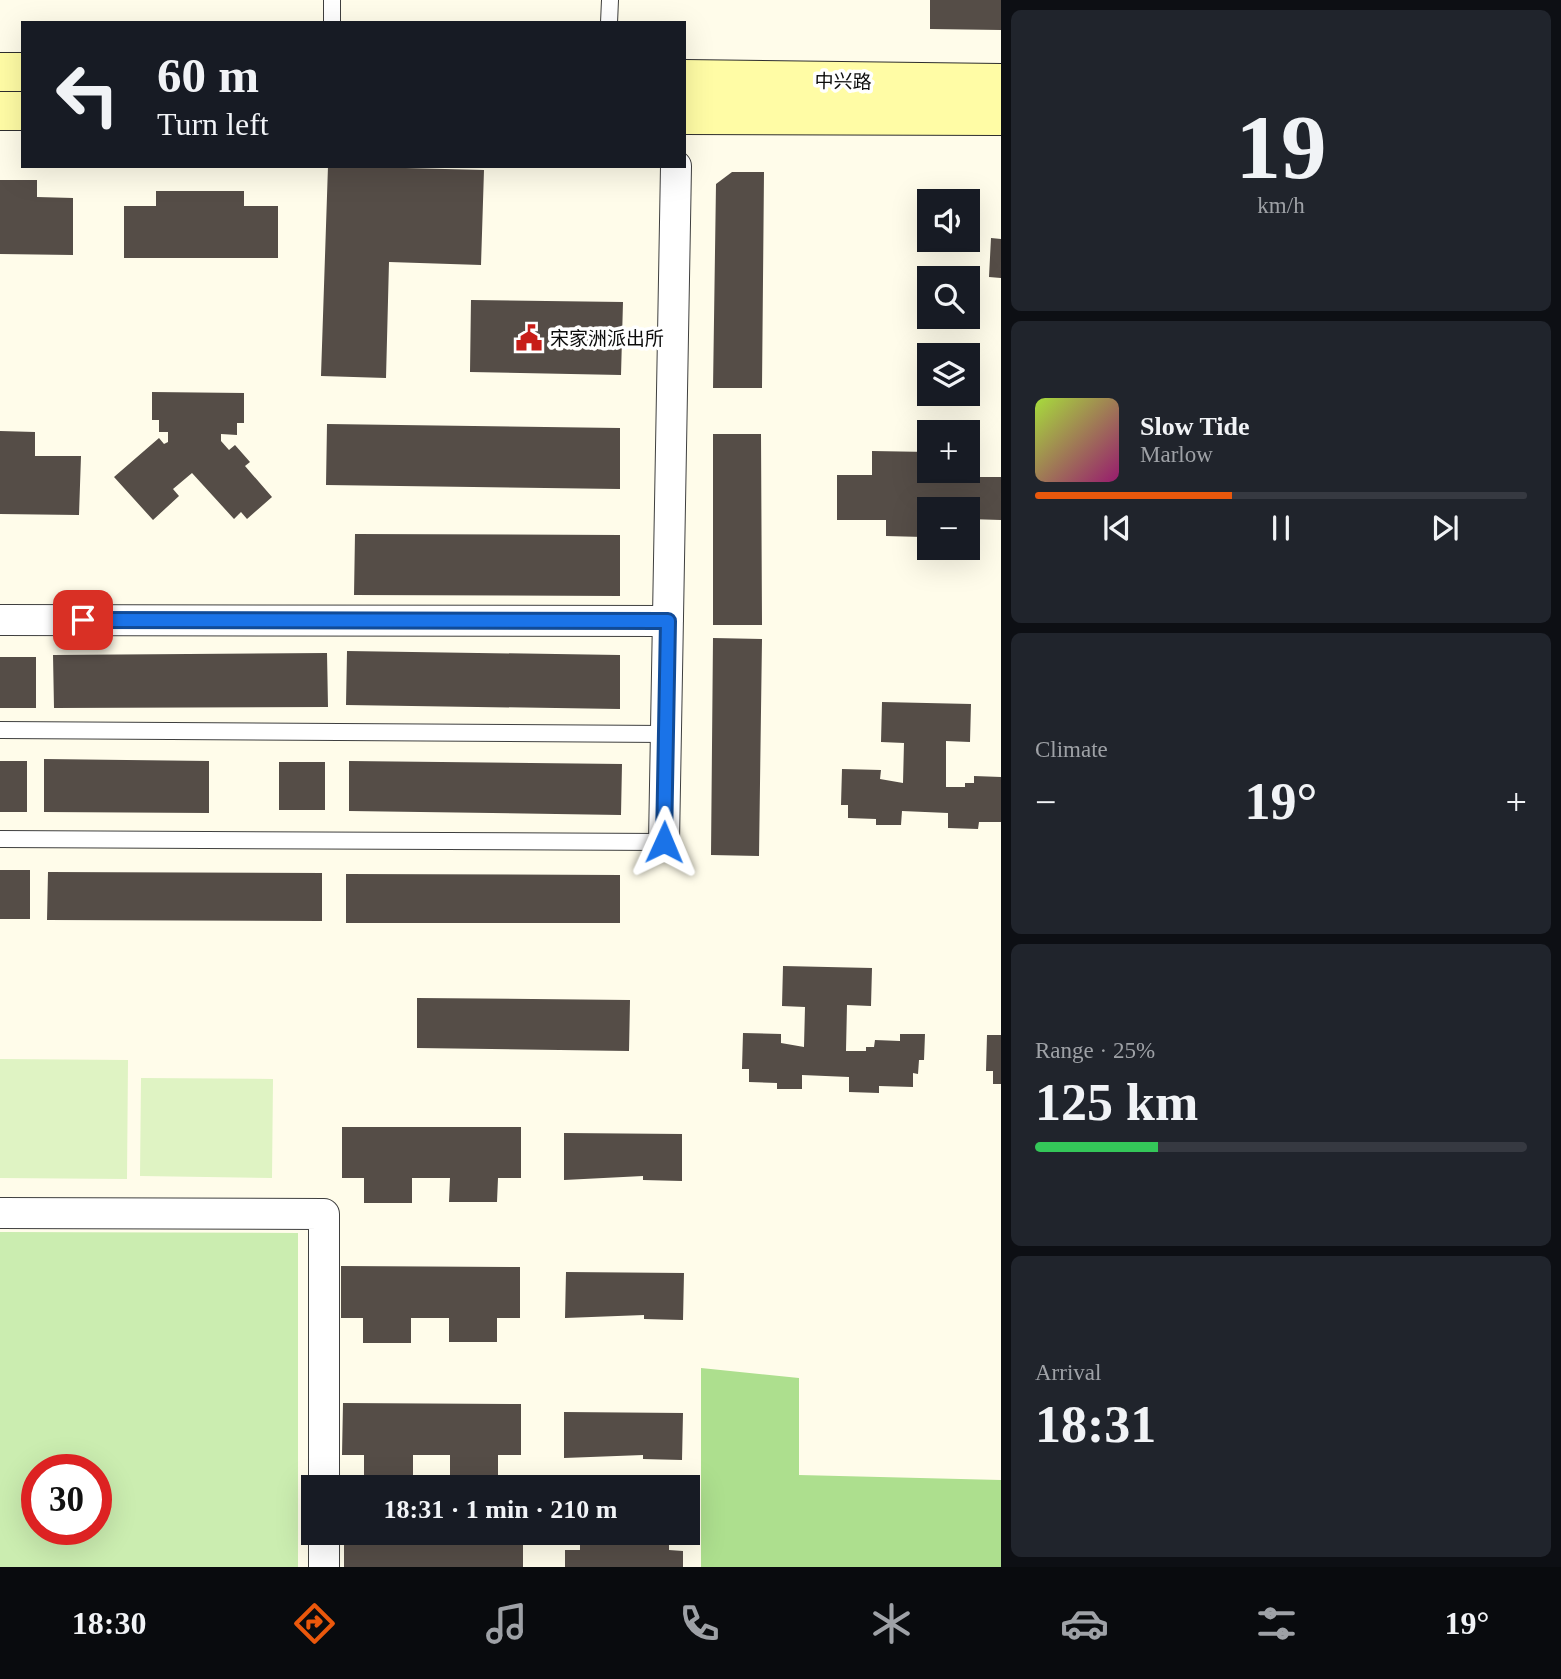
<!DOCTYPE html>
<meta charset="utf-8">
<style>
body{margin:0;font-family:"Times New Roman","Noto Sans SC",serif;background:#20242c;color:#f1f3f6;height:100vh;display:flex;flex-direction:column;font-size:26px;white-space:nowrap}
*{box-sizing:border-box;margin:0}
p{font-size:23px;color:#9ea1a6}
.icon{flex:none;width:38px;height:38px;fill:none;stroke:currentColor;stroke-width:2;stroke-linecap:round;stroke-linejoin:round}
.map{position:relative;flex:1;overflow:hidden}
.panel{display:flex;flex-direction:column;gap:10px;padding:10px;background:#0d0f14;width:560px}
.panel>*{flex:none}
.hud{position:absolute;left:21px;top:21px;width:665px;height:147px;border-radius:0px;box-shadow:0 7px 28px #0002;background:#171b24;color:#f1f3f6;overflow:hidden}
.tools{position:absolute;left:917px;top:189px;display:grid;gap:14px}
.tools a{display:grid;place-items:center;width:63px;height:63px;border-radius:0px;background:#171b24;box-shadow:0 7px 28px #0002;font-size:35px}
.speed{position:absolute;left:21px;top:1454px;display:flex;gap:14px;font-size:35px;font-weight:700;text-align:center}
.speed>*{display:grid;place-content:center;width:91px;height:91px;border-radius:50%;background:#171b24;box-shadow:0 7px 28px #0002;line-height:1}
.speed .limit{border:10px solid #d22;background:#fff;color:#111}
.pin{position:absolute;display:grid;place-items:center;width:60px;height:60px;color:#fff;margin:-30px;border-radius:14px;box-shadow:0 4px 10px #0006}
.me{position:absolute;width:77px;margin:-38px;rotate:1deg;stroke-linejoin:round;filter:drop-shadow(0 0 5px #0008)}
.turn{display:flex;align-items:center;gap:24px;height:147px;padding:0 21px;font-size:32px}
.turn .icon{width:91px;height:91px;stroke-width:2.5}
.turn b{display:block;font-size:49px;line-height:60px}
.big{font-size:52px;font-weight:700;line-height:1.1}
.panel .card{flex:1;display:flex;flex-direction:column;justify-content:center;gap:10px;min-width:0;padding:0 24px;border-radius:10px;background:#20242c}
.panel .dial{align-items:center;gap:0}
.dial b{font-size:91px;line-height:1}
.song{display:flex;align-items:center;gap:21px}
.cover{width:84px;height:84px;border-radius:10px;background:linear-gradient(135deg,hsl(80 70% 55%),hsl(320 70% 35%))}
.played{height:7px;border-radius:4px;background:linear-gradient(90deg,#ea580c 40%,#363941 40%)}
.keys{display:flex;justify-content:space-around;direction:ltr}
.heat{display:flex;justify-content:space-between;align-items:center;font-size:38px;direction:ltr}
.charge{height:10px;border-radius:5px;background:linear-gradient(90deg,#34c759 25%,#363941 0)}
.trip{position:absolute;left:301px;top:1475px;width:399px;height:70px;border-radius:0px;background:#171b24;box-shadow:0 7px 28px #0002;font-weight:700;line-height:70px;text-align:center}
.tabs{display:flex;height:112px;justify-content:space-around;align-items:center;background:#090b0e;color:#9ea1a6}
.tabs .icon{width:49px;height:49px}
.tabs .on{color:#ea580c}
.tabs b{font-size:32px;color:#f1f3f6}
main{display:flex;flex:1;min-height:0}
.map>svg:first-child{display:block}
.green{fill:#cbedb0;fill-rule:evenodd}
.forest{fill:#addf8e}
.pitch{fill:#dff3c3}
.building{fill:#554d47}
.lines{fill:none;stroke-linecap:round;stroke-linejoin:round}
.lane-casing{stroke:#3f3f3f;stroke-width:18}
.street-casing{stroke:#3f3f3f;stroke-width:32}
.secondary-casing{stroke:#2e2e2e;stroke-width:40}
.lane{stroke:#fff;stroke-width:16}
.street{stroke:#fff;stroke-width:30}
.secondary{stroke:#fffca5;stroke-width:38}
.route-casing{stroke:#114b97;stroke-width:18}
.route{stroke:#1a73e8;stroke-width:12}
.labels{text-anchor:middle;stroke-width:7;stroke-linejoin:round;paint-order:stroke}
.street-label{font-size:19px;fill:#0c0c0c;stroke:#fff}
.poi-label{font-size:19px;fill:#0c0c0c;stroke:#fff;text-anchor:start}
</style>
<main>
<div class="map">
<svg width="1001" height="1567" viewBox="0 0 1001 1567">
<rect width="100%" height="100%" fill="#fffcea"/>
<path class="green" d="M0,1232l298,1v334h-298zM96,1470v60h-59v-60z"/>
<path class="forest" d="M701,1368l98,10v97l202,5v87h-300z"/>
<path class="pitch" d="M0,1059l128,1 -1,119 -127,-1z
M141,1078l132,1 -1,99 -132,-2z"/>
<path class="building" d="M930,0h71v30l-71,-1z
M328,166l156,4 -3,95 -92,-3 -3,116 -65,-2z
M732,172h32l-2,216h-49l3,-204z
M0,180h37v17l36,1v57l-73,-1z
M156,191h88v15h34v52h-154v-52h32z
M991,238l10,1v39l-12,-1z
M471,300l152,2 -2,73 -151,-3z
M152,392l92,1v30h-7v12l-16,-1v7l8,9 6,-5 15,17 -5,4 27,31 -25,22 -6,-7 -7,7 -42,-46 -19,16 6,7 -26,24 -39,-43 45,-39 5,6 4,-2v-10h-9v-12h-7z
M327,424l293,4v61l-294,-4z
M0,431l35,1v24h46l-2,59 -79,-1z
M713,434h48l1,191h-49z
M872,451l57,1v19h23v6h49v43l-33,-1v-10h-39v10h-6v18l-37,-1v-16h-49v-45h35z
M355,534l265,1v61l-266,-1z
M713,638l49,1 -3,217 -48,-1z
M347,651l273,4v54l-274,-4z
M327,653l1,54 -274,1 -1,-53z
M0,657h36v51h-36z
M882,702l89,2 -1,38 -24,-1v46h19v-4h9v-7l27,1v45h-22l-1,7 -30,-1v-15l-46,-2 -1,14h-25v-6l-28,-1v-13h-7l1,-36 39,1 -1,9 23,4 1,-40 -23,-1z
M44,759l165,2v52l-165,-1z
M0,761h27v51h-27z
M349,761l273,3 -1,51 -272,-4z
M279,762h46v48h-46z
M0,870h30v49h-30z
M48,872l274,1v48l-275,-1z
M346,874l274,1v48h-274z
M783,966l89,2 -1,38 -24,-1 -1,46h20v-4h8l1,-7 25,1v-7h25l-1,26h-5l-1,14 -5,-1v14l-34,-1v7l-30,-1v-15l-47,-2v14h-25v-6l-28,-1v-13h-7l1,-36 38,1v9l23,4 1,-40 -23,-1z
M417,998l213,2 -1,51 -212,-3z
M987,1035h14v49h-8v-13h-7z
M342,1127h179v51h-23l-1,24h-48l1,-24h-38v25h-48v-25h-22z
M564,1133l118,1v47l-39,-1v-4l-79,4z
M341,1266l179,1v51h-23v24h-48v-24h-38v25h-48v-25h-22z
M566,1272l118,1 -1,47 -39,-1v-4l-79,3z
M343,1403l178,1v51h-23v24h-48v-24h-37v25h-49v-25h-22z
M564,1412l119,1 -1,47 -39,-1v-4l-79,3z
M344,1542h179v25h-179z
M580,1544l89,1v5l14,1v16h-118v-17h15z"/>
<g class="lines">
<g class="lane-casing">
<path id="lane" d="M332,0v23
M609,23l1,-23
M0,730l666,4
M0,839l664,3"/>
</g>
<g class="street-casing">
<path id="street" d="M0,620l668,1
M664,842l12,-676
M0,1213l324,1v274
M324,1533v34"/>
</g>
<g class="secondary-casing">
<path id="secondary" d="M0,72h23
M684,79l317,4
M0,111h23
M684,115l317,1"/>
</g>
<use href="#lane" class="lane"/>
<use href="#street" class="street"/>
<use href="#secondary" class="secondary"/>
</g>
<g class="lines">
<g class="route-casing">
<path id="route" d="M83,620l585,1 -4,221"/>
</g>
<use href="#route" class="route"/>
</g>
<defs>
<g id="civic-bare" transform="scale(2.1)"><path d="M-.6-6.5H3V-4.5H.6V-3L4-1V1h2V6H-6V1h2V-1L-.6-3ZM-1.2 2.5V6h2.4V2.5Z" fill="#c71d18" stroke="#fff" stroke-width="2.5" paint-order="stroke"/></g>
</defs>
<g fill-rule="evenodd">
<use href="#civic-bare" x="529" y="338"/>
</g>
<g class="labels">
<g class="street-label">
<text transform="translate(843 81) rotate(1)" y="7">中兴路</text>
</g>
<g class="poi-label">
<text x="550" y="345">宋家洲派出所</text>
</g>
</g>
</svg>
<div class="tools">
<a><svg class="icon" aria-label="sound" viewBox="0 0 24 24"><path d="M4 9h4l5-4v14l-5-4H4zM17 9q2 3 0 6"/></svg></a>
<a><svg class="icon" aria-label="search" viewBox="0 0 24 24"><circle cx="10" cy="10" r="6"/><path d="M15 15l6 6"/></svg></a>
<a><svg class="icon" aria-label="layers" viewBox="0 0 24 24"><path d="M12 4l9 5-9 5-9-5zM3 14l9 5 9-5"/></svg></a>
<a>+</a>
<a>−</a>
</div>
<div class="speed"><div class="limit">30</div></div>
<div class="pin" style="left:83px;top:620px;background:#d93025"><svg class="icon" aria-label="arrive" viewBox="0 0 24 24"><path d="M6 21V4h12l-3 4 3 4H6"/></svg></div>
<svg class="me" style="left:664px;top:842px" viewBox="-20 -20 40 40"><path d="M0-17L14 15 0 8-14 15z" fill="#1a73e8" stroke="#fff" stroke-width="4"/></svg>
<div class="trip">18:31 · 1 min · 210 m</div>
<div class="hud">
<div class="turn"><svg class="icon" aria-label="left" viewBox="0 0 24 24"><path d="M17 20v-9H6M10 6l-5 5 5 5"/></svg><div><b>60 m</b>Turn left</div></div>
</div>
</div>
<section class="panel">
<div class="card dial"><b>19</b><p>km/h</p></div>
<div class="card">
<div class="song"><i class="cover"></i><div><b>Slow Tide</b><p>Marlow</p></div></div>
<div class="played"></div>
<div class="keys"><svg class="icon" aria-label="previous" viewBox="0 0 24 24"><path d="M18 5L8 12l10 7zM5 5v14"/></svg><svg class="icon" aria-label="pause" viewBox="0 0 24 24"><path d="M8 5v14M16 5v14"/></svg><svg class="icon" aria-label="next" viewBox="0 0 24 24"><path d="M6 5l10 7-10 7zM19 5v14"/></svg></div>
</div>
<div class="card"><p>Climate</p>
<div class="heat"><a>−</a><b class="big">19°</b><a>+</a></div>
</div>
<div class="card"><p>Range · 25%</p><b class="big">125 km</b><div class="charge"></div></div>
<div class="card"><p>Arrival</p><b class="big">18:31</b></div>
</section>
</main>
<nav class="tabs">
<b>18:30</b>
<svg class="icon on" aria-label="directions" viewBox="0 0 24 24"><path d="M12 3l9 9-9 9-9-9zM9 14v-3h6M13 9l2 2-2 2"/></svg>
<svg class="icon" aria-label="music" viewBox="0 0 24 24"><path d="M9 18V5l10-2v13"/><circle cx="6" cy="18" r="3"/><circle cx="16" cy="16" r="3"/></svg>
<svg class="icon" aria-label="phone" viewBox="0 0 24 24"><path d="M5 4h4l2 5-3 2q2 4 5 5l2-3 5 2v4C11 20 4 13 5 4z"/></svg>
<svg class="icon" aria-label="climate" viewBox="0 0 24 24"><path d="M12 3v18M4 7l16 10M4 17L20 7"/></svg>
<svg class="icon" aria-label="car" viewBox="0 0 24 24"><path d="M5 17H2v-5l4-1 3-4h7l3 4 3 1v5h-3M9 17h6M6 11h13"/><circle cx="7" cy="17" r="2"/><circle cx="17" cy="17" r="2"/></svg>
<svg class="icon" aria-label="filters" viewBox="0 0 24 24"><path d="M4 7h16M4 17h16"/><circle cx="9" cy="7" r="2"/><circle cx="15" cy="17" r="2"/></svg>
<b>19°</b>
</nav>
